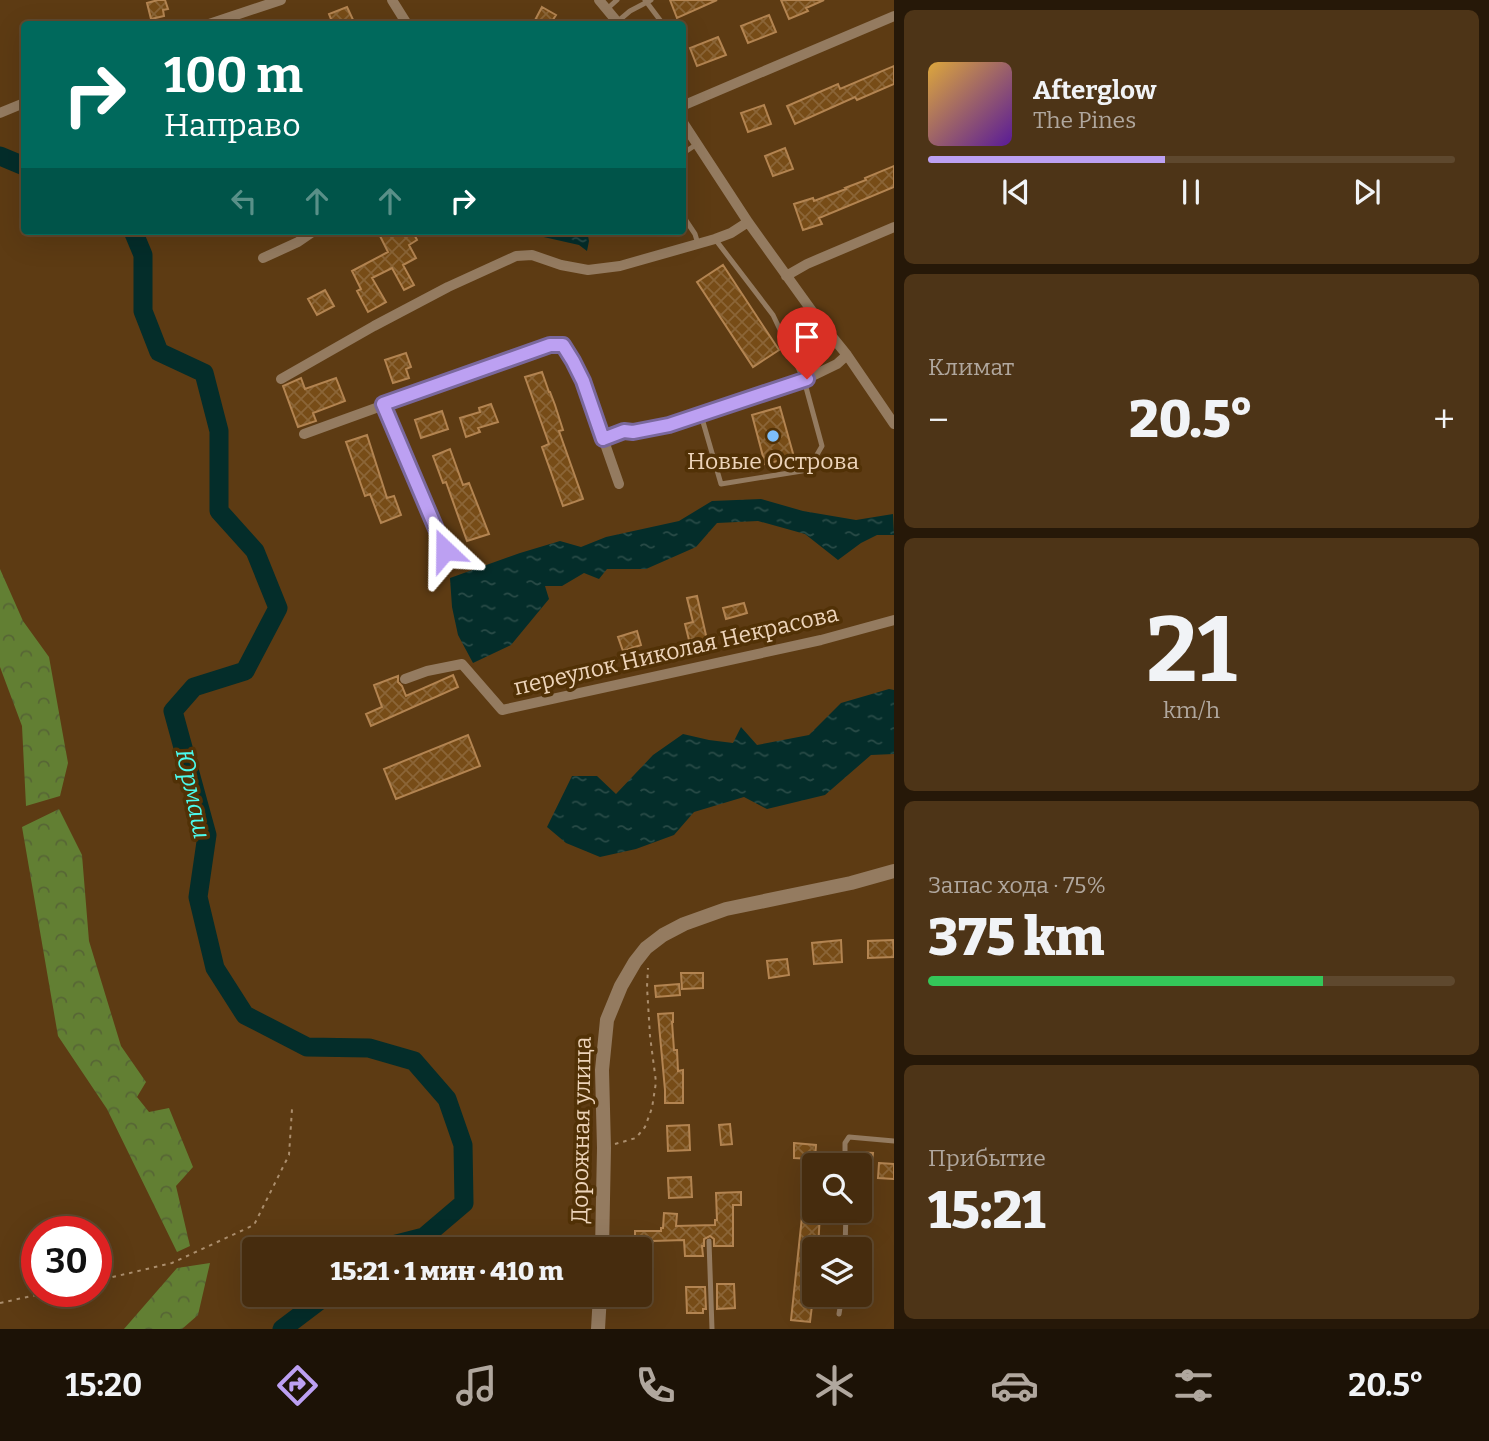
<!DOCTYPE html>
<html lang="ru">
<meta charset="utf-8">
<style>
body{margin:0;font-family:Bitter,serif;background:#4d3417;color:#f1f3f6;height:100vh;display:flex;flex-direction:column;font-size:26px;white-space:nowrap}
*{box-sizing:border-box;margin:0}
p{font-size:23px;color:#b0a79e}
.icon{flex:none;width:38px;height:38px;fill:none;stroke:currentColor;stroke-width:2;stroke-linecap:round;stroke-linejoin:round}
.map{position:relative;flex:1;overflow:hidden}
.sheet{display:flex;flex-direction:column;gap:10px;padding:10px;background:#261808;width:595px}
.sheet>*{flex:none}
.banner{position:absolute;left:21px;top:21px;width:665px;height:214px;border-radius:7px;box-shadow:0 7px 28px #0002,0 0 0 2px #5e482e;background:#00695c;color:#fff;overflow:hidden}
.fabs{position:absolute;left:802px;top:1153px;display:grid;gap:14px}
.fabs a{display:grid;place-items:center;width:70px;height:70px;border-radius:7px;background:#462c0e;box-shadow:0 7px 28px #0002,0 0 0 2px #5e482e;font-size:35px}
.speed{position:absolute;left:21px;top:1216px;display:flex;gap:14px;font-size:35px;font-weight:700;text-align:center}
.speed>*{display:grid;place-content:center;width:91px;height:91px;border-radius:50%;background:#462c0e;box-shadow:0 7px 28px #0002,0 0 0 2px #5e482e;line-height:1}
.speed .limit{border:10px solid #d22;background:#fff;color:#111}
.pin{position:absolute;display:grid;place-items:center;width:60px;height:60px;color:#fff;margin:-72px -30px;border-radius:50% 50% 50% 0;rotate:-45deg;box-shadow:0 0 7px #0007}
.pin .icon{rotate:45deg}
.me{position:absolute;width:77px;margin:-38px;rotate:337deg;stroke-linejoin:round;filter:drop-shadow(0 0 5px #0008)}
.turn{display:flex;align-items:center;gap:24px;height:147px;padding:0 28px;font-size:32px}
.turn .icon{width:91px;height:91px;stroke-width:2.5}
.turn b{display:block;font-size:49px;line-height:60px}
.lanes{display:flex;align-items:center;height:66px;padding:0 28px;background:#0003;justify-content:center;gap:35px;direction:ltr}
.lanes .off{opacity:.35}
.big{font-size:52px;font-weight:800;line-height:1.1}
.sheet .widget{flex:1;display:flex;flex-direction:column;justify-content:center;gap:10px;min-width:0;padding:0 24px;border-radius:10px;background:#4d3417}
.sheet .dial{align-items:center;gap:0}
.dial b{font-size:91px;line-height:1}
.song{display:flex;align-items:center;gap:21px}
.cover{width:84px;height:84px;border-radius:10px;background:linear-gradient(135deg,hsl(40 70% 55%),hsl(270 70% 35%))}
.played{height:7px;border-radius:4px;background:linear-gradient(90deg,#bca0f2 45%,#5e482e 45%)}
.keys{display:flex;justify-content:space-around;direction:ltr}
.heat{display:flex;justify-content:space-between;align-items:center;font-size:38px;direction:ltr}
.charge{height:10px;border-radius:5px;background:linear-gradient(90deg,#34c759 75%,#5e482e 0)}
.trip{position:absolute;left:242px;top:1237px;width:410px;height:70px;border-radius:7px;background:#462c0e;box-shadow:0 7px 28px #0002,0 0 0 2px #5e482e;font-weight:800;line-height:70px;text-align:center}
.menu{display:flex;height:112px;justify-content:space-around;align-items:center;background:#1c1206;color:#b0a79e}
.menu .icon{width:49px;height:49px}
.menu .active{color:#bca0f2}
.menu b{font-size:32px;color:#f1f3f6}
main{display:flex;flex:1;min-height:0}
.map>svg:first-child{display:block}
.forest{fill:url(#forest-crowns)}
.water{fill:url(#water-ripples)}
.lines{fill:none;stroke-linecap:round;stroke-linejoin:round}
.river{stroke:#042d2a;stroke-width:19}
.building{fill:url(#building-cross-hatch);stroke:#b38451;stroke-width:2}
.path{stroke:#ab8e6d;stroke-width:2;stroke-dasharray:3.5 5;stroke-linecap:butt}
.service{stroke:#947b60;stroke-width:5}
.minor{stroke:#947b60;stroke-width:10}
.tertiary{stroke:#947b60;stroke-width:14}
.route-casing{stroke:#7a689d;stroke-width:18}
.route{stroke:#bca0f2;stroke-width:12}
.poi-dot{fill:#7dbef9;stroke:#513106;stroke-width:2.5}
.labels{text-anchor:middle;stroke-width:7;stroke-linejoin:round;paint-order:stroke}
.poi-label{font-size:23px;fill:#edd4ba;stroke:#513106}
.street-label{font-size:23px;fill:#edd4ba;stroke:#513106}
.water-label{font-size:24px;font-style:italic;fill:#4bfaed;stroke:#513106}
</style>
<main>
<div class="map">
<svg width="894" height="1329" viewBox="0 0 894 1329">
<defs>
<pattern id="forest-crowns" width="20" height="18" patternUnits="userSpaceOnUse" patternTransform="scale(1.75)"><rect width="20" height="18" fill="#627f33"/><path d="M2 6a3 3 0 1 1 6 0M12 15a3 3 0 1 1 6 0" fill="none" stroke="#576635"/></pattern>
<pattern id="water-ripples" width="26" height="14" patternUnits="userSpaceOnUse" patternTransform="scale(1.75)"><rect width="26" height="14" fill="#042d2a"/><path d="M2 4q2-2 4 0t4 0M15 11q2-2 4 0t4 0" fill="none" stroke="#294b47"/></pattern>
<pattern id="building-cross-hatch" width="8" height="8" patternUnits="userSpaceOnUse" patternTransform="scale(1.75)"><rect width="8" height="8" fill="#774c17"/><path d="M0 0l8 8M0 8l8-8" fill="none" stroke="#8b6537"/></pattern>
</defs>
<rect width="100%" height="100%" fill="#5d3b13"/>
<path class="forest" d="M0,569l23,52 26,36 19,106 -8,33 -34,10 -4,-80 -22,-59z
M59,809l23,46 7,86 32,105 25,36 -9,15 12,15 20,-4 24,59 -17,19 14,60 -13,6 -70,-143 -49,-73 -36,-209z
M210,1263l-12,52 -16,14h-58l53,-61z"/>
<path class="water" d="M517,231h70l2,10 -2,10 -8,-6z
M761,499l42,12 53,9 37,-6 1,21h-17l-16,8 -23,17 -33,-26 -47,-13 -41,2 -21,24 -50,22h-39l-8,10 -15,-6 -22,13h-17l4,13 -38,46 -38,18 -15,-28 -6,-28 -2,-29 70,-25 40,-12 21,6 25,-10 73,-16 33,-20z
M889,689l5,1v64l-23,1 -46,40 -58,14 -23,-12 -50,15 -20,23 -38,14 -36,8 -34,-14 -19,-16 25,-51h25l19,18 37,-39 30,-21 26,6 24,3 8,-16 16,18 52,-10 32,-32z"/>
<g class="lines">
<path class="river" d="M0,156l24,10
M133,231l10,24v56l16,41 45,21 15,58v80l36,40 23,57 -33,63 -51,16 -21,24 34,124 -9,62 17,71 30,47 62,32 62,1 45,13 33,38 16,46 1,58 -40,34 -51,13
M282,1329l45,-34"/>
</g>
<path class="building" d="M158,0h7l3,9 -5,1 1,6 -13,3 -4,-16z
M670,0h47l-40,18z
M781,0h43l-18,8 2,3 -19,8z
M347,7l8,17h-22l-4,-10z
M542,7l14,8 -6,9h-17z
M769,15l7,17 -28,11 -7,-17z
M718,37l8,18 -29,11 -7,-18z
M894,66v18l-37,16 -2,-3 -60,27 -8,-18 51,-22 2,5z
M764,105l7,19 -23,8 -7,-19z
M785,148l8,21 -20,7 -8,-20z
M894,166v21l-75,31 3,6 -19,6 -9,-26 19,-6 1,3 32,-12 -1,-1 21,-8 -1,-2z
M385,231h17l3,5 8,-4 4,8 -8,5 7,13 -13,7 11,20 -10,5 -12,-22 -20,10 14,24 -18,10 -11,-21 4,-2 -9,-18 36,-19 -9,-18z
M723,265l56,85 -26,17 -56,-85z
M325,290l9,16 -17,9 -9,-16z
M406,353l5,14 -5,2 3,9 -16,5 -8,-23z
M542,372l7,20h1l5,13 8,25 -4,1 24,68 -20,7 -21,-59 7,-3 -24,-67z
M301,378l4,11 31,-11 9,23 -32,12 3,8 -18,6 -15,-41z
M491,404l7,18 -20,6 2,4 -14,5 -6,-19 20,-6 -1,-4z
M780,407l14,50 -29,7 -13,-49z
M442,411l6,18 -27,9 -6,-18z
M367,435l20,63 7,-2 7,19 -20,8 -11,-29 -5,2 -19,-54z
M450,449l13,36 6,-2 20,51 -22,7 -21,-59 -3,1 -10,-27z
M697,596l11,48 -17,4 -6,-24 8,-2 -6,-24z
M744,603l3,10 -21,6 -3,-11z
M637,631l4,14 -18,6 -5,-14z
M453,675l5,12 -87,39 -5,-12 16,-7 -8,-22 24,-9v6l4,4 4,10z
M468,735l12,31 -84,33 -12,-30z
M841,940l1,22 -28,2 -2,-21z
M893,940l1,17 -26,1v-17z
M787,959l2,16 -20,3 -2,-17z
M681,973h22v15l-21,1z
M679,984l1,11 -24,2 -1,-11z
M673,1013v9h-1l2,28h3l1,21 5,-1v33h-18v-13l-7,-76z
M730,1124l2,20 -11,1 -2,-20z
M689,1125l1,25 -22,1 -1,-25z
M794,1143l22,2 -1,14 -21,-1z
M855,1152l18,1 -1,10 -17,-2z
M879,1163l15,1v15l-16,-1z
M691,1177l1,20 -23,1 -1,-20z
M804,1178l10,1v32l6,1 -2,38h-4v39l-4,33 -19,-2 13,-122h-2z
M741,1192v13h-8v41h-19v-7l-4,-3 -6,3v7h-2l1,10h-18l-1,-16 -31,1v9h-18v-19h26v-3h2l1,-15 13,1 -1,12 39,-1v-5h2l-1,-27z
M717,1284h17l1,24 -18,1z
M686,1287h19l1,22h-3v4h-16z"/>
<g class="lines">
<path class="path" d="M615,1144l21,-6 9,-11 7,-19 4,-26 -6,-46 -3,-49 1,-19
M96,1281l76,-18 82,-38 35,-70 3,-46
M0,1303l50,-11"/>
<path class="service" d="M645,0l18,24
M607,9l10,-9
M617,22l13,-11 21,-11
M682,154l15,-10
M682,189l3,30 10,15 3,10
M701,415l20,69 87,-14 14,-24 -18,-66 -31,-65 -58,-76
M845,1166v-23l4,-6 45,4
M709,1241l3,88
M845,1250l1,-39
M839,1314l3,-19"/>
<path class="minor" d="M392,0l15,24
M599,0l20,24
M209,24l72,-24
M682,106l212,-90
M0,113l24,-10
M682,121l66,101 69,96 30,37 47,69
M263,258l35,-16 16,-11
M786,276l21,-12 87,-37
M281,379l93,-53 74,-39 68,-31 16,-1 29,10 27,5 32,-4 95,-27 16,-6 17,-11
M383,404l62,146
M304,434l246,-89 13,-1 10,17 10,20 36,103
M603,439l21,-8h9l36,-6 135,-45 33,-16 10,-9
M405,679l22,-8 35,-7 40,46 319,-70 73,-20"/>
<path class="tertiary" d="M602,1250l2,-102 -2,-78 5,-50 14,-34 14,-24 11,-14 17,-13 21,-11 42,-15 125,-26 43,-12
M598,1329l2,-34"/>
</g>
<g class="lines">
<g class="route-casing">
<path id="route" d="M445,550l-62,-146 167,-59h13l10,16 10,20 20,58 21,-8 9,1 36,-7 138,-46"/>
</g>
<use href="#route" class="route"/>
</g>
<circle class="poi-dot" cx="773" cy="436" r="7"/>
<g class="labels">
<g class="poi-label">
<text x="773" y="469">Новые Острова</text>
</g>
<g class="street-label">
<text transform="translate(676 650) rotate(-13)" y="8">переулок Николая Некрасова</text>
<text transform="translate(581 1130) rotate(-89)" y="8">Дорожная улица</text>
</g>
<g class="water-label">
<text transform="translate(193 794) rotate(78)" y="8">Юрмаш</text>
</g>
</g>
</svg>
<div class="fabs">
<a><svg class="icon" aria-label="search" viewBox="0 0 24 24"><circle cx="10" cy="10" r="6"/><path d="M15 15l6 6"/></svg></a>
<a><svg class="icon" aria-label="layers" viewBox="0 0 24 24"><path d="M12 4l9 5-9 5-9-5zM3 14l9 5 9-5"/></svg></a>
</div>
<div class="speed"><div class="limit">30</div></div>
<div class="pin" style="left:807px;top:379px;background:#d93025"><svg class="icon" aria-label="arrive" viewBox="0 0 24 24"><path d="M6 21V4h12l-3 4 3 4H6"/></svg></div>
<svg class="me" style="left:445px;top:550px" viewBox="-20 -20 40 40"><path d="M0-17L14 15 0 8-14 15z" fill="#bca0f2" stroke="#fff" stroke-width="4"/></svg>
<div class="trip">15:21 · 1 мин · 410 m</div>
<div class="banner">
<div class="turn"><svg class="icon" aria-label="right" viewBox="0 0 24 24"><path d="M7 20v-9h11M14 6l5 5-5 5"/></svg><div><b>100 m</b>Направо</div></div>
<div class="lanes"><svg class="icon off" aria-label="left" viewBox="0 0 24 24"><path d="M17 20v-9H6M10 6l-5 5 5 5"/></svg><svg class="icon off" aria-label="ahead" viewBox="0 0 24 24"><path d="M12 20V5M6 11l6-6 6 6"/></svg><svg class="icon off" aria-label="ahead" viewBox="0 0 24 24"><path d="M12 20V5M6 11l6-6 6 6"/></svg><svg class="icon" aria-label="right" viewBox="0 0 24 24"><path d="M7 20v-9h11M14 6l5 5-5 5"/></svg></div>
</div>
</div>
<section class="sheet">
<div class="widget">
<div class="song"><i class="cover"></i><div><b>Afterglow</b><p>The Pines</p></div></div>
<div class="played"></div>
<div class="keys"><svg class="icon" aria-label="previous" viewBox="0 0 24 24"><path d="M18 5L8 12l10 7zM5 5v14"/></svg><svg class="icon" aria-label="pause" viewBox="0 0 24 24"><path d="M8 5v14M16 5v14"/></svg><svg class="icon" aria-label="next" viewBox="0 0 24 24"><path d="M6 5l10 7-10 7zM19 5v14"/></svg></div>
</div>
<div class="widget"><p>Климат</p>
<div class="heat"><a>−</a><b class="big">20.5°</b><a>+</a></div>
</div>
<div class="widget dial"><b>21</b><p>km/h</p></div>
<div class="widget"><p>Запас хода · 75%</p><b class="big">375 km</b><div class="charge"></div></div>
<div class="widget"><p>Прибытие</p><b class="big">15:21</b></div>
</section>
</main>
<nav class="menu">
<b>15:20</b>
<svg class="icon active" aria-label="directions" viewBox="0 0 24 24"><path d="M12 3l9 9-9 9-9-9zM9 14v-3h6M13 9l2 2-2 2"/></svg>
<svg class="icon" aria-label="music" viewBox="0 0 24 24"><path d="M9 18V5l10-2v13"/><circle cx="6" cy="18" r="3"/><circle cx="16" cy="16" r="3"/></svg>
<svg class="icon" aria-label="phone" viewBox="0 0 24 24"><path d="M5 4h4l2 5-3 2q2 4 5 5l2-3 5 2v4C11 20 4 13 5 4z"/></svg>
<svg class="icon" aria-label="climate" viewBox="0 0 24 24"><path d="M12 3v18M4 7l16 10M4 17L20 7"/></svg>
<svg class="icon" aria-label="car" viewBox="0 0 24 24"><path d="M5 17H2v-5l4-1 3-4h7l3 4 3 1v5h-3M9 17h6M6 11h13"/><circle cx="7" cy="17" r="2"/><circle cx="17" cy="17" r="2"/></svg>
<svg class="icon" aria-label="filters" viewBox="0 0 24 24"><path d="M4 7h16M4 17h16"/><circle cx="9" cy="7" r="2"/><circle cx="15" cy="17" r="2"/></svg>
<b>20.5°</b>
</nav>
